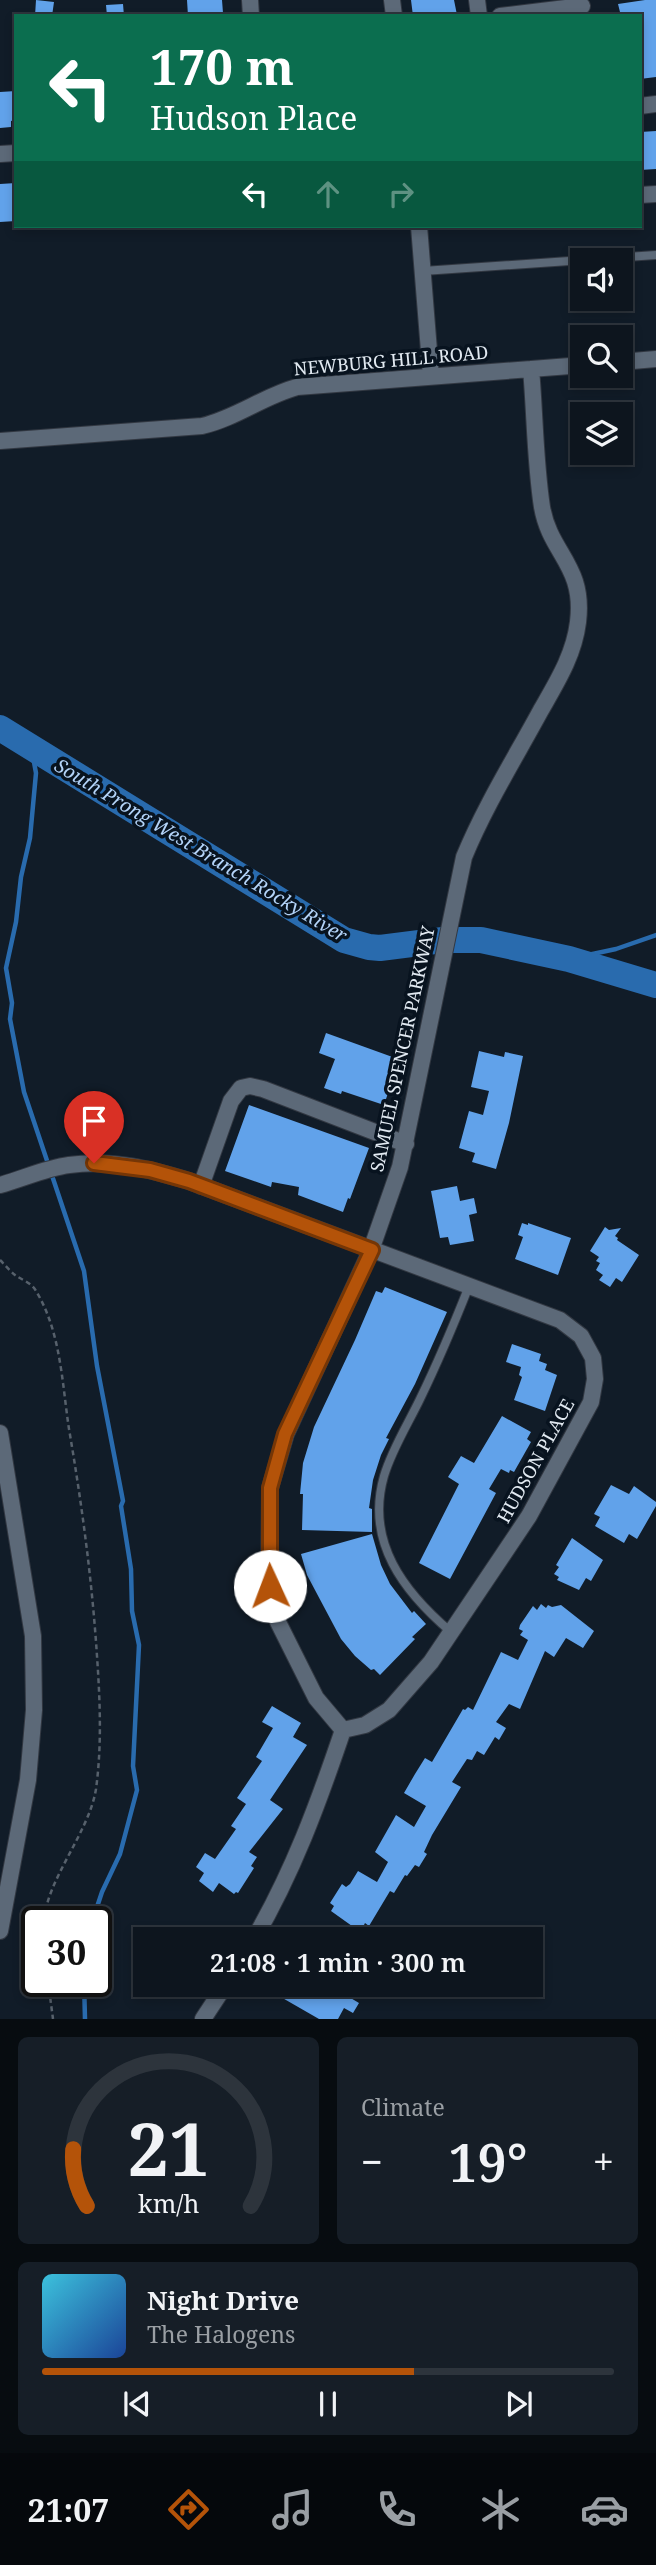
<!DOCTYPE html>
<meta charset="utf-8">
<style>
body{margin:0;font-family:"Noto Serif",serif;background:#161e27;color:#f1f3f6;height:100vh;display:flex;flex-direction:column;font-size:26px;white-space:nowrap}
*{box-sizing:border-box;margin:0}
p{font-size:23px;color:#9a9fa4}
.icon{flex:none;width:38px;height:38px;fill:none;stroke:currentColor;stroke-width:2;stroke-linecap:round;stroke-linejoin:round}
.map{position:relative;height:2019px;overflow:hidden}
.sheet{display:flex;flex-direction:column;gap:18px;padding:18px;background:#070c10;flex:1}
.sheet>*{flex:none}
.banner{position:absolute;left:14px;top:14px;width:628px;height:214px;border-radius:0px;box-shadow:0 4px 10px #0003,0 0 0 2px #2d343c;background:#0b6e4f;color:#fff;overflow:hidden}
.fabs{position:absolute;left:570px;top:248px;display:grid;gap:14px}
.fabs a{display:grid;place-items:center;width:63px;height:63px;border-radius:0px;background:#0d151e;box-shadow:0 4px 10px #0003,0 0 0 2px #2d343c;font-size:35px}
.speed{position:absolute;left:21px;top:1906px;display:flex;gap:14px;font-size:35px;font-weight:700;text-align:center}
.speed>*{display:grid;place-content:center;width:91px;height:91px;border-radius:50%;background:#0d151e;box-shadow:0 4px 10px #0003,0 0 0 2px #2d343c;line-height:1}
.speed .limit{border:4px solid #111;border-radius:10px;background:#fff;color:#111}
.pin{position:absolute;display:grid;place-items:center;width:60px;height:60px;color:#fff;margin:-72px -30px;border-radius:50% 50% 50% 0;rotate:-45deg;box-shadow:0 0 7px #0007}
.pin .icon{rotate:45deg}
.me{position:absolute;width:77px;margin:-38px;rotate:358deg;stroke-linejoin:round;filter:drop-shadow(0 0 5px #0008)}
.turn{display:flex;align-items:center;gap:24px;height:147px;padding:0 21px;font-size:32px}
.turn .icon{width:91px;height:91px;stroke-width:2.5}
.turn b{display:block;font-size:49px;line-height:60px}
.lanes{display:flex;align-items:center;height:66px;padding:0 21px;background:#0003;justify-content:center;gap:35px;direction:ltr}
.lanes .off{opacity:.35}
.big{font-size:52px;font-weight:600;line-height:1.1}
.sheet .tile{flex:1;display:flex;flex-direction:column;justify-content:center;gap:10px;min-width:0;padding:0 24px;border-radius:10px;background:#161e27}
.sheet .dial{align-items:center;gap:0}
.dial svg{height:182px;overflow:visible;fill:none;stroke:#2d343c;stroke-width:7;stroke-linecap:round;text-anchor:middle}
.dial text{fill:#f1f3f6;stroke:none}
.song{display:flex;align-items:center;gap:21px}
.cover{width:84px;height:84px;border-radius:10px;background:linear-gradient(135deg,hsl(190 70% 55%),hsl(220 70% 35%))}
.played{height:7px;border-radius:4px;background:linear-gradient(90deg,#b45309 65%,#2d343c 65%)}
.keys{display:flex;justify-content:space-around;direction:ltr}
.heat{display:flex;justify-content:space-between;align-items:center;font-size:38px;direction:ltr}
.sheet .tiles{flex:1;display:grid;gap:18px;grid-template-columns:1fr 1fr}
.tile:last-child{grid-column:span 2}
.trip{position:absolute;left:133px;top:1927px;width:410px;height:70px;border-radius:0px;background:#0d151e;box-shadow:0 4px 10px #0003,0 0 0 2px #2d343c;font-weight:600;line-height:70px;text-align:center}
.tab-bar{display:flex;height:112px;justify-content:space-around;align-items:center;background:#05080c;color:#9a9fa4}
.tab-bar .icon{width:49px;height:49px}
.tab-bar .current{color:#b45309}
.tab-bar b{font-size:32px;color:#f1f3f6}
.map>svg:first-child{display:block}
.lines{fill:none;stroke-linecap:round;stroke-linejoin:round}
.stream{stroke:#296bae;stroke-width:4.5}
.river{stroke:#296bae;stroke-width:26}
.building{fill:#61a2ea}
.lane-casing{stroke:#323842;stroke-width:10}
.street-casing{stroke:#323842;stroke-width:18}
.path{stroke:#57616c;stroke-width:2.5;stroke-dasharray:5 3.5;stroke-linecap:butt}
.lane{stroke:#5c6978;stroke-width:8}
.street{stroke:#5c6978;stroke-width:16}
.route-casing{stroke:#753606;stroke-width:18}
.route{stroke:#b45309;stroke-width:12}
.labels{text-anchor:middle;stroke-width:7;stroke-linejoin:round;paint-order:stroke}
.street-label{font-size:18px;fill:#e1e9f1;stroke:#08131f}
.water-label{font-size:19px;font-style:italic;fill:#b3d3f8;stroke:#08131f}
</style>
<div class="map">
<svg width="656" height="2019" viewBox="0 0 656 2019">
<rect width="100%" height="100%" fill="#111c28"/>
<g class="lines">
<path class="stream" d="M31,746l5,27 -6,65 -9,39 -5,45 -10,46 6,35 -2,16 14,73 60,179 13,95 26,135 -2,5 10,63 1,42 7,34 -6,121 4,24 -17,64 -18,38 -10,30
M569,959l47,-10 40,-14
M84,1981l1,38"/>
<path class="river" d="M0,728l344,212 25,7 11,1 63,-8h38l88,19 87,26"/>
</g>
<path class="building" d="M36,0l18,2 -2,14h-17z
M187,0h35l1,13h-7v3h-28z
M411,0h43l3,15 -44,1z
M645,0h11v77l-16,2v-63h-19l-3,-12z
M123,4l1,12h-17l-1,-11z
M16,91v29l-5,1v6l-11,1v-36z
M656,131v38l-16,1v-38z
M16,183v38l-16,1v-38z
M326,1033l72,26 -9,24 2,1 -7,21 -42,-14 -1,3 -17,-6 11,-29 -16,-6z
M479,1051l25,6 1,-5 18,4 -14,67 -13,46 -24,-7 3,-9 -16,-5 10,-37 14,4 6,-24 -18,-4z
M249,1105l120,43 -19,51 -2,-1 -5,14 -45,-17 1,-8 -27,-5 -1,5 -46,-16z
M457,1186l3,15 14,-3 3,15 -8,2 5,26 -24,4 -2,-8 -8,1 -9,-47z
M522,1223l6,2v-2l43,15 -13,37 -43,-16 8,-22 -5,-2z
M605,1227l4,3 12,-2 -6,8 3,2 -1,2 22,15 -17,27 -6,-4 -6,9 -11,-7 4,-5 -7,-5 4,-7 -4,-2 3,-4 -9,-6z
M385,1287l62,25 -32,72 -29,54 3,1 -8,16 -8,25 -4,28 3,1v23l-70,-2 1,-36h-3l3,-31 11,-36 41,-87 21,-49 6,2z
M512,1344l29,10 -2,7 8,3 -2,6 12,5 -12,36 -31,-11 8,-23 -3,-2 2,-8 -15,-5z
M502,1416l29,16 -4,7 4,3 -17,30 -4,-2 -1,3 -8,-4 -12,20 7,4 -46,86 -31,-16 40,-79 -11,-7 13,-21 13,7z
M611,1485l18,9 5,-8 22,16v4l-19,33 -8,-5 -5,9 -29,-17 5,-9 -6,-3z
M372,1534l9,31 9,19 22,29 2,-2 12,13 -14,13 3,2 -35,36 -6,-6 -3,1 -16,-14 -14,-17 -34,-64 -6,-21z
M572,1538l31,22 -12,21 -5,-3 -7,12 -22,-10 2,-3 -5,-3 5,-7 -3,-2z
M541,1604l5,4 2,-3 4,2 9,-2 33,26 -11,17 -17,-10 -12,19 -9,-6 -25,58 -11,-5 -13,18 10,6 -7,12 -4,-3 -11,18 -7,-4 -5,9 -5,-1 -15,23 9,5 -29,48 -8,17 3,2 -8,13 -4,-2 -8,11 -2,-1 -11,18 -4,-2 -21,35 -4,-3 -4,8h-2l-28,-20 3,-5 -4,-3 12,-19 4,3 4,-3 8,-13 19,11 11,-20 -13,-10 21,-37 18,12 12,-21 -22,-13 11,-19 10,-16 7,4 31,-53 2,1 3,-3 5,3 28,-58 17,8 10,-20 -8,-5 3,-4 -4,-2 1,-4 13,-19 4,4z
M272,1706l29,17 -8,14 14,8 -37,55 13,9 -34,43 8,5 -6,9 3,2 -16,25 -2,-1 -2,2 -15,-11 -6,9 -14,-11 5,-8 -8,-6 9,-14 10,6 21,-30 -5,-3 15,-22 -9,-6 25,-37 -6,-4 17,-29 -11,-6z
M286,1984h54l8,4 -4,6 15,9 -6,10 -9,-5 -6,11h-19l-40,-23z"/>
<g class="lines">
<g class="lane-casing">
<path id="lane" d="M423,271l233,-16
M451,1632c-47,-40 -86,-90 -67,-156 8,-27 24,-52 36,-77 18,-37 34,-75 49,-113"/>
</g>
<g class="street-casing">
<path id="street" d="M250,0l1,16
M392,0l2,16
M477,0l2,16
M500,16l82,-10
M640,106l16,-2
M0,154l16,-1
M640,195l16,-1
M419,226l12,150
M621,362l35,-3
M0,441l202,-15c34,-8 62,-30 95,-39l286,-22
M0,1185c22,-6 46,-17 69,-20 42,-6 81,4 120,16l371,139 21,16 12,22 2,21 -4,23 -62,114 -98,146 -42,48 -24,15 -22,5c-25,74 -50,142 -89,209
M201,1186l30,-85 10,-13 9,-2 13,3 143,55
M0,1433l33,203 1,74 -6,70 -28,151
M343,1730l-27,-32 -38,-76 -9,-36 1,-98 16,-54 85,-184 29,-83 64,-310c21,-51 51,-99 77,-147 16,-28 33,-55 37,-88 7,-57 -28,-68 -36,-115 -7,-45 -7,-93 -11,-138
M203,2019l23,-35"/>
</g>
<path class="path" d="M0,1260c5,5 10,11 15,15 7,5 17,8 21,16 25,41 26,92 33,138 13,76 23,151 28,227 3,44 5,89 -1,133 -7,44 -50,91 -52,133
M48,1981l5,38"/>
<use href="#lane" class="lane"/>
<use href="#street" class="street"/>
</g>
<g class="lines">
<g class="route-casing">
<path id="route" d="M94,1163l56,7 39,11 183,69 -87,184 -15,54v98"/>
</g>
<use href="#route" class="route"/>
</g>
<g class="labels">
<g class="street-label">
<text transform="translate(391 361) rotate(-5)" y="6">NEWBURG HILL ROAD</text>
<text transform="translate(403 1049) rotate(-78)" y="6">SAMUEL SPENCER PARKWAY</text>
<text transform="translate(536 1461) rotate(-61)" y="6">HUDSON PLACE</text>
</g>
<g class="water-label">
<text transform="translate(201 850) rotate(31)" y="7">South Prong West Branch Rocky River</text>
</g>
</g>
</svg>
<div class="fabs">
<a><svg class="icon" aria-label="sound" viewBox="0 0 24 24"><path d="M4 9h4l5-4v14l-5-4H4zM17 9q2 3 0 6"/></svg></a>
<a><svg class="icon" aria-label="search" viewBox="0 0 24 24"><circle cx="10" cy="10" r="6"/><path d="M15 15l6 6"/></svg></a>
<a><svg class="icon" aria-label="layers" viewBox="0 0 24 24"><path d="M12 4l9 5-9 5-9-5zM3 14l9 5 9-5"/></svg></a>
</div>
<div class="speed"><div class="limit">30</div></div>
<div class="pin" style="left:94px;top:1163px;background:#d93025"><svg class="icon" aria-label="arrive" viewBox="0 0 24 24"><path d="M6 21V4h12l-3 4 3 4H6"/></svg></div>
<svg class="me" style="left:270px;top:1586px" viewBox="-20 -20 40 40"><circle r="19" fill="#fff"/><path d="M0-13L10 11 0 6-10 11z" fill="#b45309"/></svg>
<div class="trip">21:08 · 1 min · 300 m</div>
<div class="banner">
<div class="turn"><svg class="icon" aria-label="left" viewBox="0 0 24 24"><path d="M17 20v-9H6M10 6l-5 5 5 5"/></svg><div><b>170 m</b>Hudson Place</div></div>
<div class="lanes"><svg class="icon" aria-label="left" viewBox="0 0 24 24"><path d="M17 20v-9H6M10 6l-5 5 5 5"/></svg><svg class="icon off" aria-label="ahead" viewBox="0 0 24 24"><path d="M12 20V5M6 11l6-6 6 6"/></svg><svg class="icon off" aria-label="right" viewBox="0 0 24 24"><path d="M7 20v-9h11M14 6l5 5-5 5"/></svg></div>
</div>
</div>
<section class="sheet">
<div class="tiles">
<div class="tile dial"><svg viewBox="0 0 100 80">
<path d="M14 69A42 42 0 1 1 86 69"/>
<path d="M14 69A42 42 0 0 1 8 44" stroke="#b45309"/>
<text x="50" y="56" font-size="32" font-weight="700">21</text>
<text x="50" y="72" font-size="11">km/h</text>
</svg></div>
<div class="tile"><p>Climate</p>
<div class="heat"><a>−</a><b class="big">19°</b><a>+</a></div>
</div>
<div class="tile">
<div class="song"><i class="cover"></i><div><b>Night Drive</b><p>The Halogens</p></div></div>
<div class="played"></div>
<div class="keys"><svg class="icon" aria-label="previous" viewBox="0 0 24 24"><path d="M18 5L8 12l10 7zM5 5v14"/></svg><svg class="icon" aria-label="pause" viewBox="0 0 24 24"><path d="M8 5v14M16 5v14"/></svg><svg class="icon" aria-label="next" viewBox="0 0 24 24"><path d="M6 5l10 7-10 7zM19 5v14"/></svg></div>
</div>
</div>
</section>
<nav class="tab-bar">
<b>21:07</b>
<svg class="icon current" aria-label="directions" viewBox="0 0 24 24"><path d="M12 3l9 9-9 9-9-9zM9 14v-3h6M13 9l2 2-2 2"/></svg>
<svg class="icon" aria-label="music" viewBox="0 0 24 24"><path d="M9 18V5l10-2v13"/><circle cx="6" cy="18" r="3"/><circle cx="16" cy="16" r="3"/></svg>
<svg class="icon" aria-label="phone" viewBox="0 0 24 24"><path d="M5 4h4l2 5-3 2q2 4 5 5l2-3 5 2v4C11 20 4 13 5 4z"/></svg>
<svg class="icon" aria-label="climate" viewBox="0 0 24 24"><path d="M12 3v18M4 7l16 10M4 17L20 7"/></svg>
<svg class="icon" aria-label="car" viewBox="0 0 24 24"><path d="M5 17H2v-5l4-1 3-4h7l3 4 3 1v5h-3M9 17h6M6 11h13"/><circle cx="7" cy="17" r="2"/><circle cx="17" cy="17" r="2"/></svg>
</nav>
